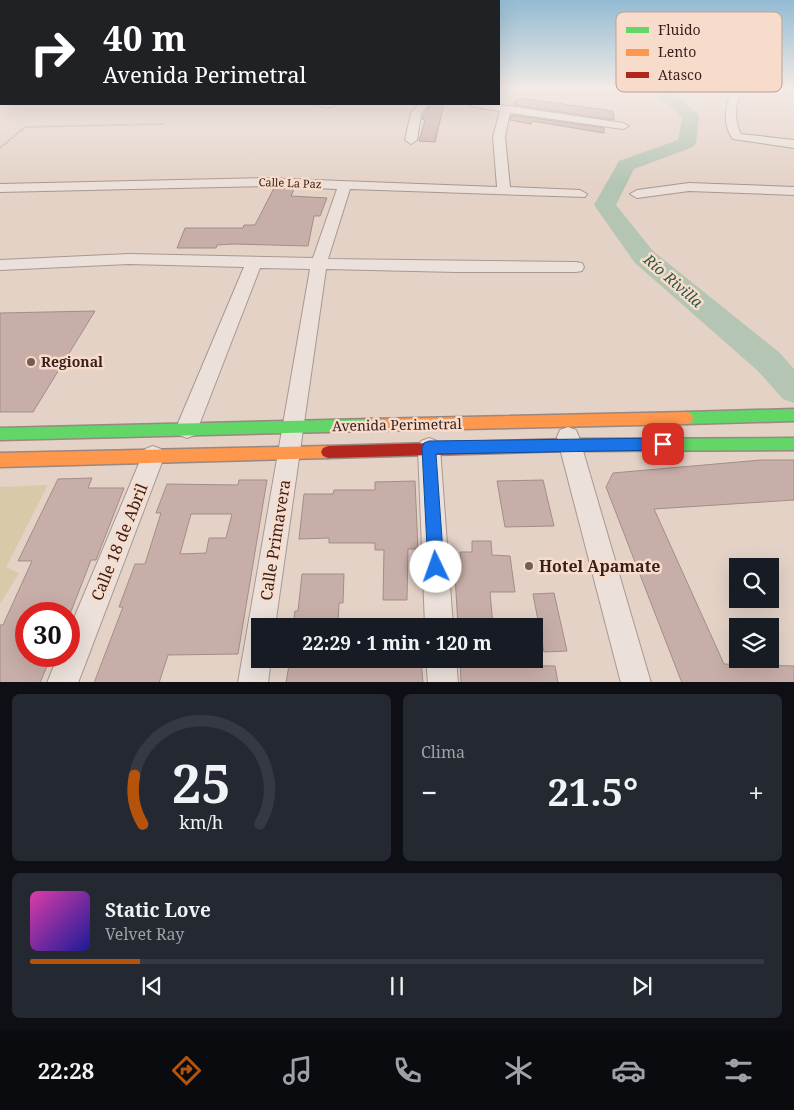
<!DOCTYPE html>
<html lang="es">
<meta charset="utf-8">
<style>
body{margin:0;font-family:"Noto Serif",serif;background:#242831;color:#f1f3f6;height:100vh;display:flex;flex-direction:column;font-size:19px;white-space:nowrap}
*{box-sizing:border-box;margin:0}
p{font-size:16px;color:#9ea1a6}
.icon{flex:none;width:28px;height:28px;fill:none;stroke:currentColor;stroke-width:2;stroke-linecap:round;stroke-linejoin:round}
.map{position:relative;height:682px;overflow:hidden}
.drawer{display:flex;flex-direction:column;gap:12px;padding:12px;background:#0d0f14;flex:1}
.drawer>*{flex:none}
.top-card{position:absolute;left:0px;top:0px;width:500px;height:105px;box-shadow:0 5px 20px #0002;background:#202124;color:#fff;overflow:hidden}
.tools{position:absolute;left:729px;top:558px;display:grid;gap:10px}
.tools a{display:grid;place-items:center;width:50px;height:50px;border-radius:0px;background:#171b24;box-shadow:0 5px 20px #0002;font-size:25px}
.speed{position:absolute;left:15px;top:602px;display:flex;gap:10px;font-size:25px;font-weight:700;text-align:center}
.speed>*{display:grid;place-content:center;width:65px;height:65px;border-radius:50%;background:#171b24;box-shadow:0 5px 20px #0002;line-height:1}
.speed .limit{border:8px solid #d22;background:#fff;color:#111}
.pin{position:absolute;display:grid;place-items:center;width:42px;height:42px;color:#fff;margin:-21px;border-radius:10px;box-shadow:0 2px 8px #0006}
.me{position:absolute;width:55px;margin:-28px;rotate:357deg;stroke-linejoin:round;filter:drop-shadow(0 0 4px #0008)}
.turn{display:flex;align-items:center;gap:18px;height:105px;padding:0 20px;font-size:22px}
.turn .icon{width:65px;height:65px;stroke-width:2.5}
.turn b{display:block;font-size:35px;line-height:42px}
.big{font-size:38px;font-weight:700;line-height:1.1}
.drawer .widget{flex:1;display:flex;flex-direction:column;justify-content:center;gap:8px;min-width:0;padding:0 18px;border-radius:8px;background:#242831}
.drawer .dial{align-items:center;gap:0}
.dial svg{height:130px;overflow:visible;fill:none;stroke:#363941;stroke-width:7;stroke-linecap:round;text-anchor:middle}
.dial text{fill:#f1f3f6;stroke:none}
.song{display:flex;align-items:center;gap:15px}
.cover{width:60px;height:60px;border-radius:8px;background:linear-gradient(135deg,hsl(320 70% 55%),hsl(240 70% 35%))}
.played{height:5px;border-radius:2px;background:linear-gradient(90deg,#b45309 15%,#363941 15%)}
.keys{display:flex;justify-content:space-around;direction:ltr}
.heat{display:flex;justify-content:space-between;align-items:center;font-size:28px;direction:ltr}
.drawer .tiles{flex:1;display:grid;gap:12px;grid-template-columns:1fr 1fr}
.widget:last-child{grid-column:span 2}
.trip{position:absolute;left:251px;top:618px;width:292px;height:50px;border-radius:0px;background:#171b24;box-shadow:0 5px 20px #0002;font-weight:700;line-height:50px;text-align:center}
.tab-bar{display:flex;height:80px;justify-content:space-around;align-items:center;background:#090b0e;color:#9ea1a6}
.tab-bar .icon{width:35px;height:35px}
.tab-bar .active{color:#b45309}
.tab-bar b{font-size:22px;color:#f1f3f6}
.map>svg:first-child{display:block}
.green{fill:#d8c9a8}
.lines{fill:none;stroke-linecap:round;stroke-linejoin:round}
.river{fill:#b4c5b4;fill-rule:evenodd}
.building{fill:#c8aea8;stroke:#a38d87;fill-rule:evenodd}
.street-casing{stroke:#a89891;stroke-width:2}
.fast-casing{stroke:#988881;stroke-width:3}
.slow-casing{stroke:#988881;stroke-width:3}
.jam-casing{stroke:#988881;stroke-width:3}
.path{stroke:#c3b7b1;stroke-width:2;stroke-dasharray:2.5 1;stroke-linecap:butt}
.street{fill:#ebe0da;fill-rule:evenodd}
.fast{fill:#63d668;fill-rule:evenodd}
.slow{fill:#ff974d;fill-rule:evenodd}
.jam{fill:#b3261e;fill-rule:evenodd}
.route{fill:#1a73e8;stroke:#114b97}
.poi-dot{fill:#735d57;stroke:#f7dccb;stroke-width:2}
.labels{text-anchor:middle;stroke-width:5;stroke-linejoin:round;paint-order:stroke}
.far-street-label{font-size:11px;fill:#361e1a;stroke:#f7dccb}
.poi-label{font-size:14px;font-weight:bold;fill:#361e1a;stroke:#f7dccb;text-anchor:start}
.street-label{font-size:14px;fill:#361e1a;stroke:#f7dccb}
.water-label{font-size:15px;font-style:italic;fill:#285744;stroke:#f7dccb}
.near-street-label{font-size:16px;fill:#361e1a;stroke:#f7dccb}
.near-poi-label{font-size:16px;font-weight:bold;fill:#361e1a;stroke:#f7dccb;text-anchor:start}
.key{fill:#f7dccb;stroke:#bda396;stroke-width:1}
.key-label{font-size:14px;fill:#361e1a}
</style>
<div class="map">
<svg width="794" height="683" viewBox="0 0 794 683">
<rect width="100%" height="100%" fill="#e4d2c7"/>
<path class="green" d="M48,485l-42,82 13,6 -19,31v-117z"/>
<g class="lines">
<path class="river" d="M651,89h16l30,24 2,4 -3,26 -3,4 -59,22 -18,36 37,46 127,102 14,16v34l-11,-4 -25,-28 -123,-108 -41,-58 25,-44 59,-21 4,-22z"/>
</g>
<path class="building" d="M520,98l93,13 1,9 -100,-15 1,-5h4z
M431,104h13l-9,38 -16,-1 6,-21 -3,-1 1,-4z
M512,115l92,13v5l-72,-12 -1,3 -21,-4z
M274,188l20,1 -3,7 36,2 -7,18h-6l-6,30 -74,-2 -17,1 -1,3h-39l8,-20h58l1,-3h11z
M95,311l-62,101h-33v-99z
M761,460h33v40l-140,9 70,155 70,2v17h-112l-76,-196 7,-14z
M92,478l-4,10h36l-28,72h-5l-21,54h-44v42h25l-11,27h-40v-58h3l29,-64h-14l40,-82z
M239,480h28l-29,174 -70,1 -9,28h-65l29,-76h-4l16,-43h10l16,-51h-5l11,-29 71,1zM191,514h41l-6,24h-17l-3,15 -26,1z
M543,480l11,46 -49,1 -8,-46z
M415,481l3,68h-10l-1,51h-24l1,-50h-9v-7h-46v-5l-30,1 5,-45h29l1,-4h41v-8z
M472,541h19l1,14 18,1 5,36h-25l3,34h-35l-4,-68 7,1 -1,-7h12z
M302,574h42l-1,29h-4l-1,23h-45l2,-15h3z
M554,593l13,58 -23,1 -11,-58z
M290,659h131l2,24h-137z
M460,659h37v6l58,1 3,17h-97z"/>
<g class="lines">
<g class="street-casing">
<path id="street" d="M733,89h11c-10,11 -10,33 -3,45l53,6v8l-61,-9c-11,-15 -7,-29 -3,-47z
M784,89h10v3l-9,-1z
M318,104h18c-4,5 -14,5 -18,0z
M419,104h10l-8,10 -4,26 -6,4 -6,-4 6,-27z
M469,104h25l129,19 6,3 -6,3 -113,-16 -5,24 5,50 70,3 7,4 -2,3 -235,-8 -22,70 248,3 6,1 2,4 -2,4 -6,1h-120l-130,-3 -51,357h-15v33h11l-3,24h-30l72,-414 -50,-1 -62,160 -3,7 -8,3 -8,-3 -3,-7 68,-161 -115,-3 -129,6v-10l129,-6 184,4 24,-69 -73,-3 -264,6v-8l264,-6 233,9 -4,-50 7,-26 -26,-4z
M689,183l105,4v8l-105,-4 -52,7 -7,-4 7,-4z
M568,427l8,3 3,7 72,246h-30l-64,-246 3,-7z
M429,438l8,3 3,7 13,178h-28l-7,-178 3,-7z
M153,446l8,3 3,8 -86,226h-31l11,-27h11v-26l76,-181z
M426,659h30l2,24h-30z"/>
</g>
<g class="fast-casing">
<path id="fast" d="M794,409v12l-107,3 -5,-2 -1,-4 1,-4 5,-2z
M370,419l5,2 2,4 -2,4 -5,2 -370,9v-12z
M794,438v12l-228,1 -5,-2 -2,-4 2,-4 5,-2z"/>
</g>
<g class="slow-casing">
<path id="slow" d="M687,412l5,2 1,4 -1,4 -5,2 -317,7 -5,-2 -2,-4 2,-4 5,-2z
M328,446l5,2 2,4 -2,4 -5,2 -328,9v-14z"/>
</g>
<g class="jam-casing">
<path id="jam" d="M566,439l5,2 2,4 -2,4 -5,2 -238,7 -5,-2 -2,-4 2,-4 5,-2z"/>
</g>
<path class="path" d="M0,148l25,-21 140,-3"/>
<use href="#street" class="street"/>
<use href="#fast" class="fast"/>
<use href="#slow" class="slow"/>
<use href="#jam" class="jam"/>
</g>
<linearGradient id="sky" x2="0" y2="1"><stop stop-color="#93bbd3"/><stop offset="0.48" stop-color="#f3ebe6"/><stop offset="1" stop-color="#f3ebe6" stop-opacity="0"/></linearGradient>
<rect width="794" height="184" fill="url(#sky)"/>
<path class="route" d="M663,438l4,2 2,4 -2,5 -4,1 -227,4 8,113 -2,5 -6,3 -6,-3 -2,-5 -6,-119 2,-5 5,-2z"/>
<g class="poi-dot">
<circle cx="31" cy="362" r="5"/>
<circle cx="529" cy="566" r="5"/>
</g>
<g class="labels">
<g class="far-street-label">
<text transform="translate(290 183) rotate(2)" y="4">Calle La Paz</text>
</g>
<g class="poi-label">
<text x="41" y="367">Regional</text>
</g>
<g class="street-label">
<text transform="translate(397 425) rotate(-1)" y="5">Avenida Perimetral</text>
</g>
<g class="water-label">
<text transform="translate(673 281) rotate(41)" y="5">Río Rivilla</text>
</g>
<g class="near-street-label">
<text transform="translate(275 540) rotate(-81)" y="6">Calle Primavera</text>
<text transform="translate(119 542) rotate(-68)" y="6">Calle 18 de Abril</text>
</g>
<g class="near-poi-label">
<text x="539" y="572">Hotel Apamate</text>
</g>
</g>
<rect x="616" y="12" width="166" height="80" rx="8" class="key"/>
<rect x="626" y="27" width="23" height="6" fill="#63d668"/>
<rect x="626" y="49" width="23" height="7" fill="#ff974d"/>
<rect x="626" y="72" width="23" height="6" fill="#b3261e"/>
<g class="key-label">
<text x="658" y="35">Fluido</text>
<text x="658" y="57">Lento</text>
<text x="658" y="80">Atasco</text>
</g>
</svg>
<div class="tools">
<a><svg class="icon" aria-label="search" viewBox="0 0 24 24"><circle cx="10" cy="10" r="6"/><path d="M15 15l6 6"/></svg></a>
<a><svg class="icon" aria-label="layers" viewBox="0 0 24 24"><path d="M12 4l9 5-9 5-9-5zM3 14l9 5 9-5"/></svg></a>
</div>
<div class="speed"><div class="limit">30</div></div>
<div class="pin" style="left:663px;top:444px;background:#d93025"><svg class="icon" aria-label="arrive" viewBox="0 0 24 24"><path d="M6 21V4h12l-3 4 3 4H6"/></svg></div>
<svg class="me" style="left:436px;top:567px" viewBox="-20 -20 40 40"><circle r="19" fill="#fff"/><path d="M0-13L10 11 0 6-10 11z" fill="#1a73e8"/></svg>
<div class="trip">22:29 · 1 min · 120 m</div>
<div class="top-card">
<div class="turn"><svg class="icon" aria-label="right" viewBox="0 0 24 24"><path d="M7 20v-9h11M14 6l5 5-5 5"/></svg><div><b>40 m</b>Avenida Perimetral</div></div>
</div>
</div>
<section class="drawer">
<div class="tiles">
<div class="widget dial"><svg viewBox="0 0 100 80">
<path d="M14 69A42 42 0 1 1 86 69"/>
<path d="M14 69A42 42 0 0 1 9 39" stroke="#b45309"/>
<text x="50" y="56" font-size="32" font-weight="700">25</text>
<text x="50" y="72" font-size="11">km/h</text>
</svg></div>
<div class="widget"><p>Clima</p>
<div class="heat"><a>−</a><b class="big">21.5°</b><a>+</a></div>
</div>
<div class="widget">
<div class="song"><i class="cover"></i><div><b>Static Love</b><p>Velvet Ray</p></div></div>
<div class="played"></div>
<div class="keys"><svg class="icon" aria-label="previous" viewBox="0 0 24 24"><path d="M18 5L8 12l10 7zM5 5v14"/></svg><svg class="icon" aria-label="pause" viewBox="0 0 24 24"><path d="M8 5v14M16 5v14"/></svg><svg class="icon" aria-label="next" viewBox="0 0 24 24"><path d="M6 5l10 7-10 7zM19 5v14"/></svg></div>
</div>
</div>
</section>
<nav class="tab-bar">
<b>22:28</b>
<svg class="icon active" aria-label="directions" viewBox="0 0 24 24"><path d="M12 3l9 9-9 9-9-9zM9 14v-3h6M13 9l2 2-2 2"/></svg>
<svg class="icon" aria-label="music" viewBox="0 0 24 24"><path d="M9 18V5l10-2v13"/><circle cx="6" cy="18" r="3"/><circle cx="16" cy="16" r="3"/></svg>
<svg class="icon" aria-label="phone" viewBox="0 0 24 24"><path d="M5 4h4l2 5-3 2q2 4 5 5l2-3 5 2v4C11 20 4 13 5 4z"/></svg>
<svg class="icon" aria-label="climate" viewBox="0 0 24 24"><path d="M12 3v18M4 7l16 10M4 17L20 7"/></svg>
<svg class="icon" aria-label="car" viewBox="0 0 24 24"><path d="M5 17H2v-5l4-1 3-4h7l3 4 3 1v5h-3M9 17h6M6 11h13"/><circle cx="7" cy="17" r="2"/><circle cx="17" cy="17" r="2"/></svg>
<svg class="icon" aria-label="filters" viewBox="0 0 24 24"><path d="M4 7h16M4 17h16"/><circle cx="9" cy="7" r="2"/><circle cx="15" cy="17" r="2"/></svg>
</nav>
